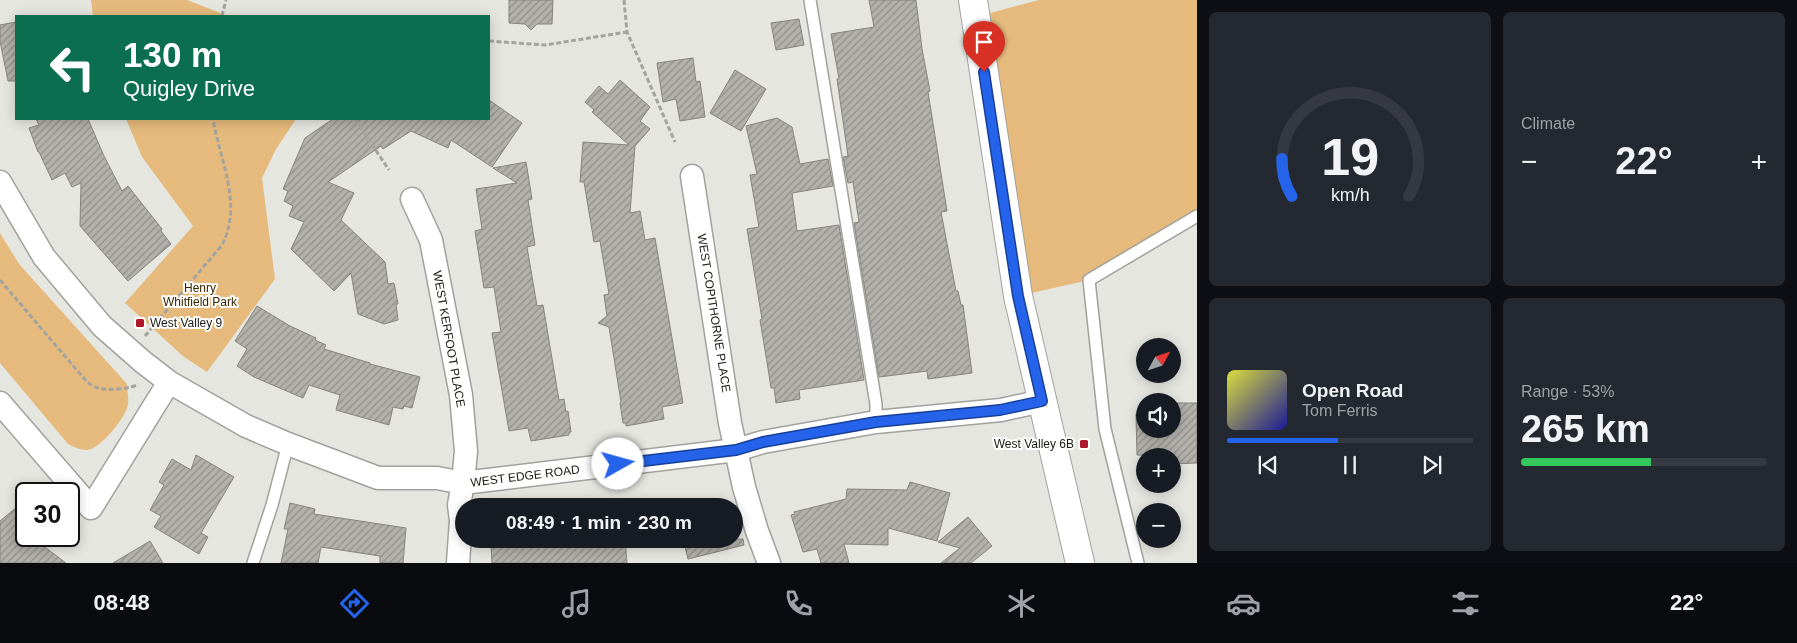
<!DOCTYPE html>
<meta charset="utf-8">
<style>
body{margin:0;font-family:Helvetica,sans-serif;background:#242831;color:#f1f3f6;height:100vh;display:flex;flex-direction:column;font-size:19px;white-space:nowrap}
*{box-sizing:border-box;margin:0}
p{font-size:16px;color:#9ea1a6}
.icon{flex:none;width:28px;height:28px;fill:none;stroke:currentColor;stroke-width:2;stroke-linecap:round;stroke-linejoin:round}
.map{position:relative;flex:1;overflow:hidden}
.sheet{display:flex;flex-direction:column;gap:12px;padding:12px;background:#0d0f14;width:600px}
.sheet>*{flex:none}
.top-card{position:absolute;left:15px;top:15px;width:475px;height:105px;border-radius:0px;box-shadow:0 2px 12px #0003;background:#0b6e4f;color:#fff;overflow:hidden}
.needle{width:32px;rotate:50deg}
.tools{position:absolute;left:1136px;top:338px;display:grid;gap:10px}
.tools a{display:grid;place-items:center;width:45px;height:45px;border-radius:50%;background:#171b24;box-shadow:0 2px 12px #0003;font-size:25px}
.speed{position:absolute;left:15px;top:482px;display:flex;gap:10px;font-size:25px;font-weight:700;text-align:center}
.speed>*{display:grid;place-content:center;width:65px;height:65px;border-radius:50%;background:#171b24;box-shadow:0 2px 12px #0003;line-height:1}
.speed .limit{border:2px solid #111;border-radius:8px;background:#fff;color:#111}
.pin{position:absolute;display:grid;place-items:center;width:42px;height:42px;color:#fff;margin:-51px -21px;border-radius:50% 50% 50% 0;rotate:-45deg;box-shadow:0 0 5px #0007}
.pin .icon{rotate:45deg}
.me{position:absolute;width:55px;margin:-28px;rotate:83deg;stroke-linejoin:round;filter:drop-shadow(0 0 4px #0008)}
.turn{display:flex;align-items:center;gap:18px;height:105px;padding:0 25px;font-size:22px}
.turn .icon{width:65px;height:65px;stroke-width:2.5}
.turn b{display:block;font-size:35px;line-height:42px}
.big{font-size:38px;font-weight:600;line-height:1.1}
.sheet .card{flex:1;display:flex;flex-direction:column;justify-content:center;gap:8px;min-width:0;padding:0 18px;border-radius:8px;background:#242831}
.sheet .dial{align-items:center;gap:0}
.dial svg{height:130px;overflow:visible;fill:none;stroke:#363941;stroke-width:7;stroke-linecap:round;text-anchor:middle}
.dial text{fill:#f1f3f6;stroke:none}
.song{display:flex;align-items:center;gap:15px}
.cover{width:60px;height:60px;border-radius:8px;background:linear-gradient(135deg,hsl(60 70% 55%),hsl(240 70% 35%))}
.played{height:5px;border-radius:2px;background:linear-gradient(90deg,#2563eb 45%,#363941 45%)}
.keys{display:flex;justify-content:space-around;direction:ltr}
.heat{display:flex;justify-content:space-between;align-items:center;font-size:28px;direction:ltr}
.charge{height:8px;border-radius:4px;background:linear-gradient(90deg,#34c759 53%,#363941 0)}
.sheet .tiles{flex:1;display:grid;gap:12px;grid-template-columns:repeat(2,1fr)}
.trip{position:absolute;left:455px;top:498px;width:288px;height:50px;border-radius:25px;background:#171b24;box-shadow:0 2px 12px #0003;font-weight:600;line-height:50px;text-align:center}
.tab-bar{display:flex;height:80px;justify-content:space-around;align-items:center;background:#090b0e;color:#9ea1a6}
.tab-bar .icon{width:35px;height:35px}
.tab-bar .active{color:#2563eb}
.tab-bar b{font-size:22px;color:#f1f3f6}
main{display:flex;flex:1;min-height:0}
.map>svg:first-child{display:block}
.green{fill:#e5ba7c}
.building{fill:url(#building-hatch);stroke:#85847e}
.lines{fill:none;stroke-linecap:round;stroke-linejoin:round}
.lane-casing{stroke:#a1a29c;stroke-width:14}
.street-casing{stroke:#a1a29c;stroke-width:25}
.secondary-casing{stroke:#a1a29c;stroke-width:30}
.path{stroke:#a3a49f;stroke-width:3;stroke-dasharray:5 2.5;stroke-linecap:butt}
.lane{stroke:#fff;stroke-width:11}
.street{stroke:#fff;stroke-width:22}
.secondary{stroke:#fff;stroke-width:28}
.route-casing{stroke:#184099;stroke-width:12}
.route{stroke:#2563eb;stroke-width:9}
.poi-dot{fill:#ad182d;stroke:#fffffe;stroke-width:2}
.labels{text-anchor:middle;stroke-width:4;stroke-linejoin:round;paint-order:stroke}
.park-label{font-size:12px;fill:#392502;stroke:#fffffe}
.street-label{font-size:12px;fill:#191a17;stroke:#fffffe}
.poi-label{font-size:12px;fill:#191a17;stroke:#fffffe;text-anchor:start}
</style>
<main>
<div class="map">
<svg width="1197" height="563" viewBox="0 0 1197 563">
<defs>
<pattern id="building-hatch" width="6" height="6" patternUnits="userSpaceOnUse" patternTransform="scale(1.25)"><rect width="6" height="6" fill="#b3b1ab"/><path d="M-1 1l2-2M0 6l6-6M5 7l2-2" fill="none" stroke="#918f8a"/></pattern>
</defs>
<rect width="100%" height="100%" fill="#e5e6df"/>
<path class="green" d="M91,0h96l41,16h-135z
M1039,0h158v216l-108,64 -71,16 -43,-279z
M126,119h170l-20,30 -14,29 13,101 -68,93 -23,-15 -59,-54 68,-77 -51,-69z
M0,233l19,31 108,120c0,6 2,14 1,20 -2,13 -24,40 -37,45 -8,3 -16,-2 -23,-5l-68,-81z"/>
<path class="building" d="M509,0h44l-1,24h-15l-6,6 -6,-6 -16,-1z
M869,0h47l6,49 8,42 -2,1 19,119 -6,1 15,79h2l3,14h2l9,68 -44,6 -1,-8 -48,6 -25,-154 5,-1 -6,-40 -5,1 -5,-26 5,-1 -11,-77h2l-8,-45 43,-7z
M799,19l5,26 -28,5 -5,-27z
M16,22v59h-8l-8,-40v-16z
M693,58l3,24 4,-1 5,36 -25,4 -4,-22 -13,3 -6,-39z
M735,70l31,19 -25,42 -31,-18z
M620,80l30,27 -10,14 10,8 -15,17 -5,67 10,-2 5,29 10,-2 28,165 -21,4 2,12 -38,7v-3h-3l-3,-20 1,-1 -12,-75 -11,-4 9,-7 -3,-21 5,-1 -9,-53 -6,1 -10,-60h-4l3,-40 46,3 -37,-33 2,-2 -9,-8 14,-16 9,8z
M489,100l33,23 -30,44 -41,-27 -3,8 -37,-17 -28,18 -2,-3 -53,36 26,11 -13,27 44,42 3,22 6,-1 4,21h-2l2,16 -14,4 -26,-10 -7,-41 -17,18 -43,-42 13,-27 -15,-6 4,-10 -9,-5 4,-10 -5,-2 22,-51 28,-19h156z
M777,118l15,9 8,37 28,-5 5,27 -41,7 5,38 42,-6 25,155 -65,10 1,9 -24,4 -2,-15h-3l-4,-26 -7,-42 2,-1 -15,-90 12,-2 -9,-52 7,-1 -11,-48z
M36,119h52l16,37 18,35 6,-5 34,43 -1,2 10,13 -43,37 -48,-55 1,-43 -9,4 -7,-14 -13,7 -13,-28h-1l-9,-24 10,-3z
M526,162l6,37 -4,1 7,45 -8,2 10,59 6,-1 16,95 5,-1 2,13 2,-1 3,21h-2v3l-38,6 -3,-13 -19,3 -17,-98 9,-1 -7,-45 -10,1 -9,-57 7,-2 -6,-40 41,-6 -24,-15z
M257,306l33,20 26,12 -1,2 11,5 -2,4 46,14v1l50,13 -8,31 -8,-2 -1,3 -10,-2 -4,18 -53,-15 4,-15 -31,-10 -6,13 -49,-21 -17,-11 10,-17 -12,-8z
M1172,403h25v60l-25,1v-8l-35,-1 -1,-41 9,-1v16h27z
M196,455l38,22 -33,56 7,4 -9,17 -45,-27 7,-11 -11,-6 14,-25 -5,-3 13,-23 19,11z
M910,482l40,11 -13,48 -49,-13v17l-44,-1 5,19h-28l-4,-14 -14,3 -12,-37 4,-1 -1,-2 52,-13 1,-10 60,1z
M290,503l25,6 -1,5 92,14 -3,35h-23v-7l-59,-9 -3,16h-37l7,-34h-4z
M17,507l9,12v17h4l36,27h-66v-42z
M968,517l24,29 -21,17h-30l19,-15 -22,-6z
M537,539h88l2,24h-135l-1,-17 46,-2z
M683,539h60l1,6 -56,14z
M150,541l13,22h-50z"/>
<g class="lines">
<g class="lane-casing">
<path id="lane" d="M810,0l66,404v18
M253,563l19,-58 16,-61
M1138,563l-33,-134 -16,-149 108,-64"/>
</g>
<g class="street-casing">
<path id="street" d="M692,176l38,247 14,64 13,44 12,32
M0,182l44,75 58,69 41,36 26,20 77,44 42,18 90,34h59l26,5 273,-33 27,-8 113,-20 125,-12 41,-9
M412,199l19,41 30,155 5,56 -3,32 -4,22 2,15 -3,43
M0,403l91,105 78,-126"/>
</g>
<g class="secondary-casing">
<path id="secondary" d="M973,0l45,296 62,267"/>
</g>
<path class="path" d="M624,0l3,32 48,110
M222,16l4,-16
M489,41l56,4 82,-13
M355,119l34,51
M0,280l87,102c3,2 7,5 11,6 8,3 34,1 40,-4
M145,336l77,-91c21,-41 -2,-84 -9,-126"/>
<use href="#lane" class="lane"/>
<use href="#street" class="street"/>
<use href="#secondary" class="secondary"/>
</g>
<g class="lines">
<g class="route-casing">
<path id="route" d="M618,464l118,-14 27,-8 113,-20 124,-12 42,-9 -24,-105 -34,-224"/>
</g>
<use href="#route" class="route"/>
</g>
<g class="poi-dot">
<rect x="135" y="318" width="10" height="10" rx="2.5"/>
<rect x="1079" y="439" width="10" height="10" rx="2.5"/>
</g>
<g class="labels">
<g class="park-label">
<text x="200" y="292">Henry<tspan x="200" dy="14">Whitfield Park</tspan></text>
</g>
<g class="street-label">
<text transform="translate(714 313) rotate(81)" y="4">WEST COPITHORNE PLACE</text>
<text transform="translate(449 339) rotate(80)" y="4">WEST KERFOOT PLACE</text>
<text transform="translate(525 476) rotate(-7)" y="4">WEST EDGE ROAD</text>
</g>
<g class="poi-label">
<text x="150" y="327">West Valley 9</text>
<text x="1074" y="448" text-anchor="end">West Valley 6B</text>
</g>
</g>
</svg>
<div class="tools">
<a><svg class="needle" viewBox="-14 -14 28 28"><path d="M0-13l5 13h-10z" fill="#e53935"/><path d="M0 13l5-13h-10z" fill="#9ea1a6"/></svg></a>
<a><svg class="icon" aria-label="sound" viewBox="0 0 24 24"><path d="M4 9h4l5-4v14l-5-4H4zM17 9q2 3 0 6"/></svg></a>
<a>+</a>
<a>−</a>
</div>
<div class="speed"><div class="limit">30</div></div>
<div class="pin" style="left:984px;top:72px;background:#d93025"><svg class="icon" aria-label="arrive" viewBox="0 0 24 24"><path d="M6 21V4h12l-3 4 3 4H6"/></svg></div>
<svg class="me" style="left:618px;top:464px" viewBox="-20 -20 40 40"><circle r="19" fill="#fff"/><path d="M0-13L10 11 0 6-10 11z" fill="#2563eb"/></svg>
<div class="trip">08:49 · 1 min · 230 m</div>
<div class="top-card">
<div class="turn"><svg class="icon" aria-label="left" viewBox="0 0 24 24"><path d="M17 20v-9H6M10 6l-5 5 5 5"/></svg><div><b>130 m</b>Quigley Drive</div></div>
</div>
</div>
<section class="sheet">
<div class="tiles">
<div class="card dial"><svg viewBox="0 0 100 80">
<path d="M14 69A42 42 0 1 1 86 69"/>
<path d="M14 69A42 42 0 0 1 8 46" stroke="#2563eb"/>
<text x="50" y="56" font-size="32" font-weight="700">19</text>
<text x="50" y="72" font-size="11">km/h</text>
</svg></div>
<div class="card"><p>Climate</p>
<div class="heat"><a>−</a><b class="big">22°</b><a>+</a></div>
</div>
<div class="card">
<div class="song"><i class="cover"></i><div><b>Open Road</b><p>Tom Ferris</p></div></div>
<div class="played"></div>
<div class="keys"><svg class="icon" aria-label="previous" viewBox="0 0 24 24"><path d="M18 5L8 12l10 7zM5 5v14"/></svg><svg class="icon" aria-label="pause" viewBox="0 0 24 24"><path d="M8 5v14M16 5v14"/></svg><svg class="icon" aria-label="next" viewBox="0 0 24 24"><path d="M6 5l10 7-10 7zM19 5v14"/></svg></div>
</div>
<div class="card"><p>Range · 53%</p><b class="big">265 km</b><div class="charge"></div></div>
</div>
</section>
</main>
<nav class="tab-bar">
<b>08:48</b>
<svg class="icon active" aria-label="directions" viewBox="0 0 24 24"><path d="M12 3l9 9-9 9-9-9zM9 14v-3h6M13 9l2 2-2 2"/></svg>
<svg class="icon" aria-label="music" viewBox="0 0 24 24"><path d="M9 18V5l10-2v13"/><circle cx="6" cy="18" r="3"/><circle cx="16" cy="16" r="3"/></svg>
<svg class="icon" aria-label="phone" viewBox="0 0 24 24"><path d="M5 4h4l2 5-3 2q2 4 5 5l2-3 5 2v4C11 20 4 13 5 4z"/></svg>
<svg class="icon" aria-label="climate" viewBox="0 0 24 24"><path d="M12 3v18M4 7l16 10M4 17L20 7"/></svg>
<svg class="icon" aria-label="car" viewBox="0 0 24 24"><path d="M5 17H2v-5l4-1 3-4h7l3 4 3 1v5h-3M9 17h6M6 11h13"/><circle cx="7" cy="17" r="2"/><circle cx="17" cy="17" r="2"/></svg>
<svg class="icon" aria-label="filters" viewBox="0 0 24 24"><path d="M4 7h16M4 17h16"/><circle cx="9" cy="7" r="2"/><circle cx="15" cy="17" r="2"/></svg>
<b>22°</b>
</nav>
